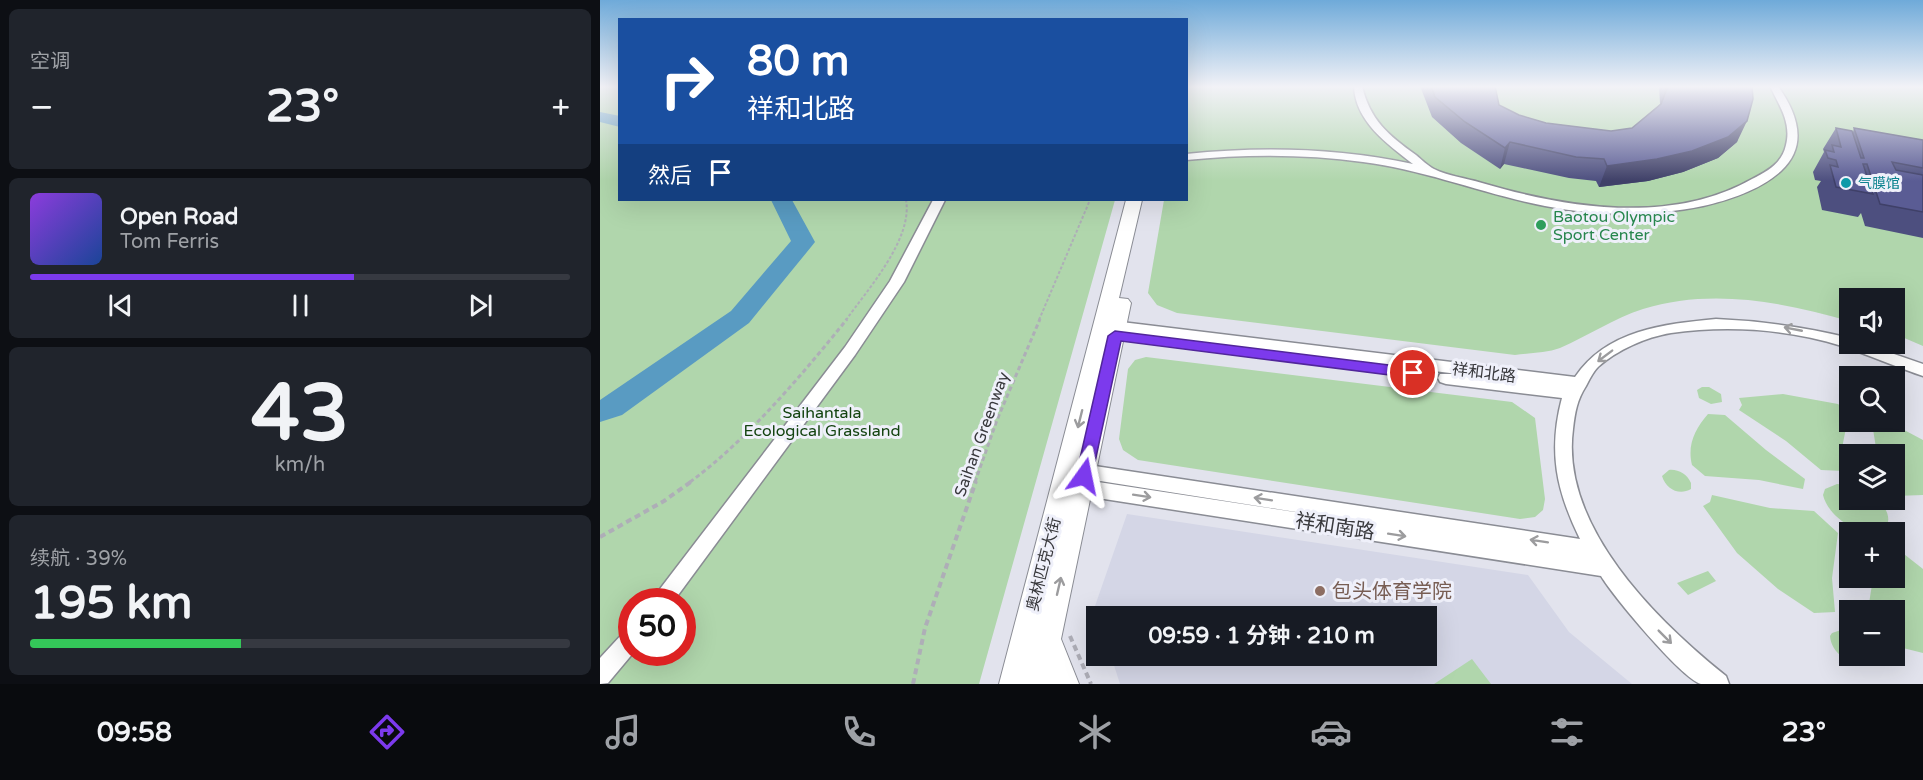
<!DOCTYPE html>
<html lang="zh">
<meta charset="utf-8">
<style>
body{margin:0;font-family:"Varela Round","Noto Sans SC",sans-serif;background:#20242c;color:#f1f3f6;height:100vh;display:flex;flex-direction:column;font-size:22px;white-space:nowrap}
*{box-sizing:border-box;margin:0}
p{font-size:20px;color:#9ea1a6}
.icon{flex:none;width:33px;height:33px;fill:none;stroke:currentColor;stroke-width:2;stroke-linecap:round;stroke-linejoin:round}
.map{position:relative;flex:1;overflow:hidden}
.drawer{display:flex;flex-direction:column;gap:9px;padding:9px;background:#0d0f14;width:600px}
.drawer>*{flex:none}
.banner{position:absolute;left:18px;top:18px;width:570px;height:183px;border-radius:0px;box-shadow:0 6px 24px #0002;background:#1a4fa0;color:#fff;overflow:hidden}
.fabs{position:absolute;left:1239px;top:288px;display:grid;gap:12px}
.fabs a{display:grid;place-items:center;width:66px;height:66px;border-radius:0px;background:#171b24;box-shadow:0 6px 24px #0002;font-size:30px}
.speed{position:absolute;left:18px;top:588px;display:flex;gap:12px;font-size:30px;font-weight:700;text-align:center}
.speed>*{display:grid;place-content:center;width:78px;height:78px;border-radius:50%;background:#171b24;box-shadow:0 6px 24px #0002;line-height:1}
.speed .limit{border:9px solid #d22;background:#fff;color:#111}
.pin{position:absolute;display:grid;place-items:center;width:51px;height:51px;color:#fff;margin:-26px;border:3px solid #fff;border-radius:50%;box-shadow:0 2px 6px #0007}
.me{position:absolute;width:66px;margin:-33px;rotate:12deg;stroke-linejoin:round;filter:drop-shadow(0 0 4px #0008)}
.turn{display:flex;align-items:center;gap:21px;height:126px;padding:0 30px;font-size:27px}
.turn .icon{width:78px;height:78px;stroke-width:2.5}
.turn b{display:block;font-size:42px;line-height:51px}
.then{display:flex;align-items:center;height:57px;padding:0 30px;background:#0003;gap:12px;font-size:22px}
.big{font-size:45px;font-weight:700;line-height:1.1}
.drawer .card{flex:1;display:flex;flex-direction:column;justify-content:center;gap:9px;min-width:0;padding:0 21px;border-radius:9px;background:#20242c}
.drawer .dial{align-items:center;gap:0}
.dial b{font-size:78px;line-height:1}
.song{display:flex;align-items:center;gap:18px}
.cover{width:72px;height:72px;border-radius:9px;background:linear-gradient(135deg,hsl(270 70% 55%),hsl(220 70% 35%))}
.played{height:6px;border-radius:3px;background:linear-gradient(90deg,#7c3aed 60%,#363941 60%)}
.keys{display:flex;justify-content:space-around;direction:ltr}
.heat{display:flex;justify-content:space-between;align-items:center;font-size:33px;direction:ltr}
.charge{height:9px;border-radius:4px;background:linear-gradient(90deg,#34c759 39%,#363941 0)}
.trip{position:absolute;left:486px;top:606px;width:351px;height:60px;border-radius:0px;background:#171b24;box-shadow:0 6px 24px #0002;font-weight:700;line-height:60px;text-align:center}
.tabs{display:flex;height:96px;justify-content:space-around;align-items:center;background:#090b0e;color:#9ea1a6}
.tabs .icon{width:42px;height:42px}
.tabs .active{color:#7c3aed}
.tabs b{font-size:27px;color:#f1f3f6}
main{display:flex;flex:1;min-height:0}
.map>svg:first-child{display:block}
.built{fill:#d4d6e6}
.green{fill:#b0d6ac;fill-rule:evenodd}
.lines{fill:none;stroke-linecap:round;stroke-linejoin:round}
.river{fill:#599bc2;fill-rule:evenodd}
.minor-casing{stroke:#8a8c94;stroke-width:3}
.major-casing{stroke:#8a8c94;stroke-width:2}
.path-far2{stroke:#aeaeb7;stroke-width:2;stroke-dasharray:3 2;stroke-linecap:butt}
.path-far1{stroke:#aeaeb7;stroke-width:3;stroke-dasharray:4.5 3;stroke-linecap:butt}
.path{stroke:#aeaeb7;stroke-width:4;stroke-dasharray:6 4;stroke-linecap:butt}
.minor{fill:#fff;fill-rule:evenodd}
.major{fill:#fff;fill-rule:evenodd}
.wall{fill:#4d4f7f}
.shaded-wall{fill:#3f4068}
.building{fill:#5a5c94;stroke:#3f4068;stroke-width:1.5}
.oneway{stroke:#9c9c9e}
.route{fill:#7c3aed;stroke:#51269a;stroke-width:1.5}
.culture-dot{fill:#0f9aa8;stroke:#eff0fa;stroke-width:2}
.leisure-dot{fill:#2e9e5b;stroke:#eff0fa;stroke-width:2}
.education-dot{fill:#8d6e63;stroke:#eff0fa;stroke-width:2}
.labels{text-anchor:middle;stroke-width:6;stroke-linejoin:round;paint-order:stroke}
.far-culture-label{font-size:14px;fill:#0d838f;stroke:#eff0fa;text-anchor:start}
.leisure-label{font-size:16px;fill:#27864d;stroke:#eff0fa;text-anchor:start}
.street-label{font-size:16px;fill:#38383c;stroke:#eff0fa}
.park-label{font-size:16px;fill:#134310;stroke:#eff0fa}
.near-street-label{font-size:20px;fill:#38383c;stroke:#eff0fa}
.near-education-label{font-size:20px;fill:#785e54;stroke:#eff0fa;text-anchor:start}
</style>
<main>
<section class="drawer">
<div class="card"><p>空调</p>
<div class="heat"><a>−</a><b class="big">23°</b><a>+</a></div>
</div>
<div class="card">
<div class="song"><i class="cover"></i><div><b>Open Road</b><p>Tom Ferris</p></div></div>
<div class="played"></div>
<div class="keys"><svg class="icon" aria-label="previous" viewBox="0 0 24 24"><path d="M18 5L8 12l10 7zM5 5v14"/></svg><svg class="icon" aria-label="pause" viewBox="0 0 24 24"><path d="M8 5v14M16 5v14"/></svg><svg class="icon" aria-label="next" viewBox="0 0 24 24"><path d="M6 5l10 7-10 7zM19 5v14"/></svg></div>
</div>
<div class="card dial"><b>43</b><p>km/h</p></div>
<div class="card"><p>续航 · 39%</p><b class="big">195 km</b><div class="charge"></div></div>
</section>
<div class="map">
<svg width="1323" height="684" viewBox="0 0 1323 684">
<rect width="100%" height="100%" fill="#e2e3ed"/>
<path class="built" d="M527,514l401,61 41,57 63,52h-512l-9,-28h315v-40h-328l-3,-10z"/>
<path class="green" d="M0,86h19l1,114h495l-136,484h-379zM32,602h50v50h-50z
M587,86h736v260l-28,-12 -1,-36h-44l-1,23c-66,-19 -138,-33 -206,-12 -29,9 -55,27 -83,39 -13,5 -31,5 -45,7l-338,-42 -20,-8 -9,-12 16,-93h22z
M546,357l366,45 23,16 10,81 -2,11 -8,7 -15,2 -382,-59 -15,-10 -4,-11 9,-70 7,-9z
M1109,387l12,7 1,8 -11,2 -12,-6 -2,-8 5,-3z
M1183,394l55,10 11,9 -6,30 1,28 -23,-1 -35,-29 -47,-31 3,-5 -3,-7z
M1108,414l17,1 41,35 39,29 -2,10 -44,-9 -54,-4 -13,-11c-5,-20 3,-36 16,-51z
M1272,423h19l32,17v55l-28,1 -1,-42h-17z
M1069,470c9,-1 18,4 22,13v6c-12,7 -25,0 -29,-13z
M1237,484l12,1 1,15h27c8,7 14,15 10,26 -23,15 -58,-7 -64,-31l2,-6z
M1112,495l58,13 44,3 24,22 -6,45 3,34 -21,1 -36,-24 -41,-36 -34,-47 7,-4z
M1295,547l28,22v84l-28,-7 -1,-36h-26l5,-32h21z
M1108,571l8,10 -28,14 -11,-12z
M1241,630l8,3 1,23h17l-3,6c-16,3 -33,-10 -34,-26l2,-3z
M872,659l19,25h-57z"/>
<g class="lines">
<path class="river" d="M0,112l20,4v11l-20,-5z
M171,200h21l23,42 -4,5 -62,76 -127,92 -22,7v-22l131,-89 60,-70z"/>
<g class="minor-casing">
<path id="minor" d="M754,86h8c8,34 26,49 54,69 5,4 12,11 18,14 14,7 32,9 48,14 85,25 189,42 270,-4 16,-8 30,-16 34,-34 6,-23 -8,-41 -16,-59h8c19,27 31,59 3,85 -21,19 -52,29 -78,35 -53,11 -106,10 -158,0 -62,-12 -119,-36 -182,-44 -58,-8 -117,-8 -177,-2v-6c76,-8 153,-6 227,10 -26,-20 -58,-43 -59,-78z
M333,200h12l-41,82 -49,73 -182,247h-23l195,-255 45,-66z
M1116,319c46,2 89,8 134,19v6h15l58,20v12c-27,-9 -54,-21 -81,-30 -53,-17 -115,-21 -171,-13 -25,4 -54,17 -73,34 -5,5 -9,13 -12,19 -9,14 -11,26 -13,43 -13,97 83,191 153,247l3,8c-8,0 -20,0 -28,0 -20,-6 -87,-87 -100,-108l-529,-82 -6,-3 -3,-5 3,-5 6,-3 281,43 -278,-44 -6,-2 -3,-5 3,-5 6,-2 505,76c-24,-49 -32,-88 -18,-141l-116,-14 -6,-2 -2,-4 2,-4h18l-353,-44 -7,-5 7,-5 470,57c32,-47 89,-53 141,-58z
M32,629v23h2l-26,31 -8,1v-26l24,-26z"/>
</g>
<g class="major-casing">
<path id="major" d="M526,200h16l-23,98 9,1 3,4 -70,336 18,45h-80z"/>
</g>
<path class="path-far2" d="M246,320c22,-31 67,-81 60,-120
M439,320l51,-120"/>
<path class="path-far1" d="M90,482c56,-41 113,-108 157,-163
M375,482l22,-62 43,-101"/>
<path class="path" d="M0,537l64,-36 28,-20
M470,636l21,48
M313,684l12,-56 51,-147"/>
<use href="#minor" class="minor"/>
<use href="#major" class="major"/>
</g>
<path class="wall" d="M820,86h75l4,19 20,10 27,8 65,8 21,-3 28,-24 -1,-18h93l-15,56 -19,16 -35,14 -35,9 -49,6 -3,-6 -27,-3 -65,-14 -4,5 -39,-26 -29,-26z
M1236,128l17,4 1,-4 69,12v98l-58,-12 -4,-13 -3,4 -36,-7 -5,-23 4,-6 -6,-1 -2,-8 11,-20 -1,-3z"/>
<path class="shaded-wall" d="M1147,121l-10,21 -19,16 -35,14 -35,9 -49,6 8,-21z
M910,142l-6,22 -4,5 5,-21z"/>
<path class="building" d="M831,86h64l4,19 20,10 27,8 65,8 21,-3 29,-24 7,-18h84l1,13 -6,22 -19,16 -36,14 -35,8 -50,7 -3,-7 -28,-2 -66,-15 -5,6 -40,-26 -30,-25z
M1236,128l16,3 9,27h3l-10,-30 69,12v28l-31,-6 4,8 27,5v37l-43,-8 -13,-40h-4l10,30 -37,-7 -6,-22 8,2 -2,-7 -8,-2 -3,-8 9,2 -2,-7 9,2z"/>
<defs><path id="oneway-shaft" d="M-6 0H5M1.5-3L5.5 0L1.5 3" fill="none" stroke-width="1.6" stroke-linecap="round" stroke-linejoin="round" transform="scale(1.5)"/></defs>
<g class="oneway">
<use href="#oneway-shaft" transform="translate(1193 329) rotate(-169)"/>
<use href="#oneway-shaft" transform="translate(1005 356) rotate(143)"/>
<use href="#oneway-shaft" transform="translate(480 419) rotate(104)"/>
<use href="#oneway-shaft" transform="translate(542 496) rotate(9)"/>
<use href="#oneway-shaft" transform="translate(663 499) rotate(-171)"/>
<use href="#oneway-shaft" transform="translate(797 535) rotate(9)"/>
<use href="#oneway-shaft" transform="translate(939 541) rotate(-171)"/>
<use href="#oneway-shaft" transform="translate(459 586) rotate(-77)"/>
<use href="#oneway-shaft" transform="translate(1065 637) rotate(45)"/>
</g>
<linearGradient id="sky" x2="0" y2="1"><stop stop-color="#6faad9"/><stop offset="0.48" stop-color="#f2f2f7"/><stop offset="1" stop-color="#f2f2f7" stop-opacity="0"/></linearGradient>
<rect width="1323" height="181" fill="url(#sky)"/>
<path class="route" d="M515,331l298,37 7,5 -7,5 -292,-37 -29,135 -2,5 -6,2 -6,-2 -2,-5 32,-140z"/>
<circle class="culture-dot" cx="1246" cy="183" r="6"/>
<circle class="leisure-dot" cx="941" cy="225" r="6"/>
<circle class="education-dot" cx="720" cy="591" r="6"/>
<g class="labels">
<g class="far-culture-label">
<text x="1258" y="188">气膜馆</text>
</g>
<g class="leisure-label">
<text x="953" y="222">Baotou Olympic<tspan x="953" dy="18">Sport Center</tspan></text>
</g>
<g class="street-label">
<text transform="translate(884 372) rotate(7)" y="6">祥和北路</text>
<text transform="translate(381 434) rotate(-70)" y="6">Saihan Greenway</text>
<text transform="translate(443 564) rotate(-76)" y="6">奥林匹克大街</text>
</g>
<g class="park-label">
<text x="222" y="418">Saihantala<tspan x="222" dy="18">Ecological Grassland</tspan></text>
</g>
<g class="near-street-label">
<text transform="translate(735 526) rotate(9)" y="7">祥和南路</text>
</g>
<g class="near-education-label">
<text x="732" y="598">包头体育学院</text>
</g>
</g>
</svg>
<div class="fabs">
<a><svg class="icon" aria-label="sound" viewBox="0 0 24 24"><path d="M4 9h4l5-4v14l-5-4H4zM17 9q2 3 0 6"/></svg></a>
<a><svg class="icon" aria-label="search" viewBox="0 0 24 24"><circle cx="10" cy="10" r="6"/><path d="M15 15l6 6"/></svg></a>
<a><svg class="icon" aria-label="layers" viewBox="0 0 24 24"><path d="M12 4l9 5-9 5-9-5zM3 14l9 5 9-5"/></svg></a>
<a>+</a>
<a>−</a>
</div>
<div class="speed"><div class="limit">50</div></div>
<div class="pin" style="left:813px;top:373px;background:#d93025"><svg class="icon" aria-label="arrive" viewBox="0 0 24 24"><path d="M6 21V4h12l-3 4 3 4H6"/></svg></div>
<svg class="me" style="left:484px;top:476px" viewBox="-20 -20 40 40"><path d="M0-17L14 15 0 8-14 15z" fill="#7c3aed" stroke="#fff" stroke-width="4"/></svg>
<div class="trip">09:59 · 1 分钟 · 210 m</div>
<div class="banner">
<div class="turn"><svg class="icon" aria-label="right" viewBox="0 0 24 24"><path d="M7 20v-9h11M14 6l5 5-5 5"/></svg><div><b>80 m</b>祥和北路</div></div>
<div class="then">然后<svg class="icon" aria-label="arrive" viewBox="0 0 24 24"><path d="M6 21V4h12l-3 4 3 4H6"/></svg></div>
</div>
</div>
</main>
<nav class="tabs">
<b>09:58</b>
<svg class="icon active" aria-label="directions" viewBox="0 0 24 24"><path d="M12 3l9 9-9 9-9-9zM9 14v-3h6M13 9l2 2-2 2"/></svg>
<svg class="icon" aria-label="music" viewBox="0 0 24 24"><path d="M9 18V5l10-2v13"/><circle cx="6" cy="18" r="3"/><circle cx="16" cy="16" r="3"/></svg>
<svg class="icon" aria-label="phone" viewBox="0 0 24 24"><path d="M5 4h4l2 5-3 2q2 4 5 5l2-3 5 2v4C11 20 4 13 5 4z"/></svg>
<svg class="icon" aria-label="climate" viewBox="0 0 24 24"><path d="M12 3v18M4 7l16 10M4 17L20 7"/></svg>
<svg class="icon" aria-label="car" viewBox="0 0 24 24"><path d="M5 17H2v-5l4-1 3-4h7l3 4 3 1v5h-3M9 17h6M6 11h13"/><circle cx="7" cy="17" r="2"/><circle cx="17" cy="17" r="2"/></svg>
<svg class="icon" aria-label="filters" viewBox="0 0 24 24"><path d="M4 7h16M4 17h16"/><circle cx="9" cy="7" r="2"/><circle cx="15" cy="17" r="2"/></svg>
<b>23°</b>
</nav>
